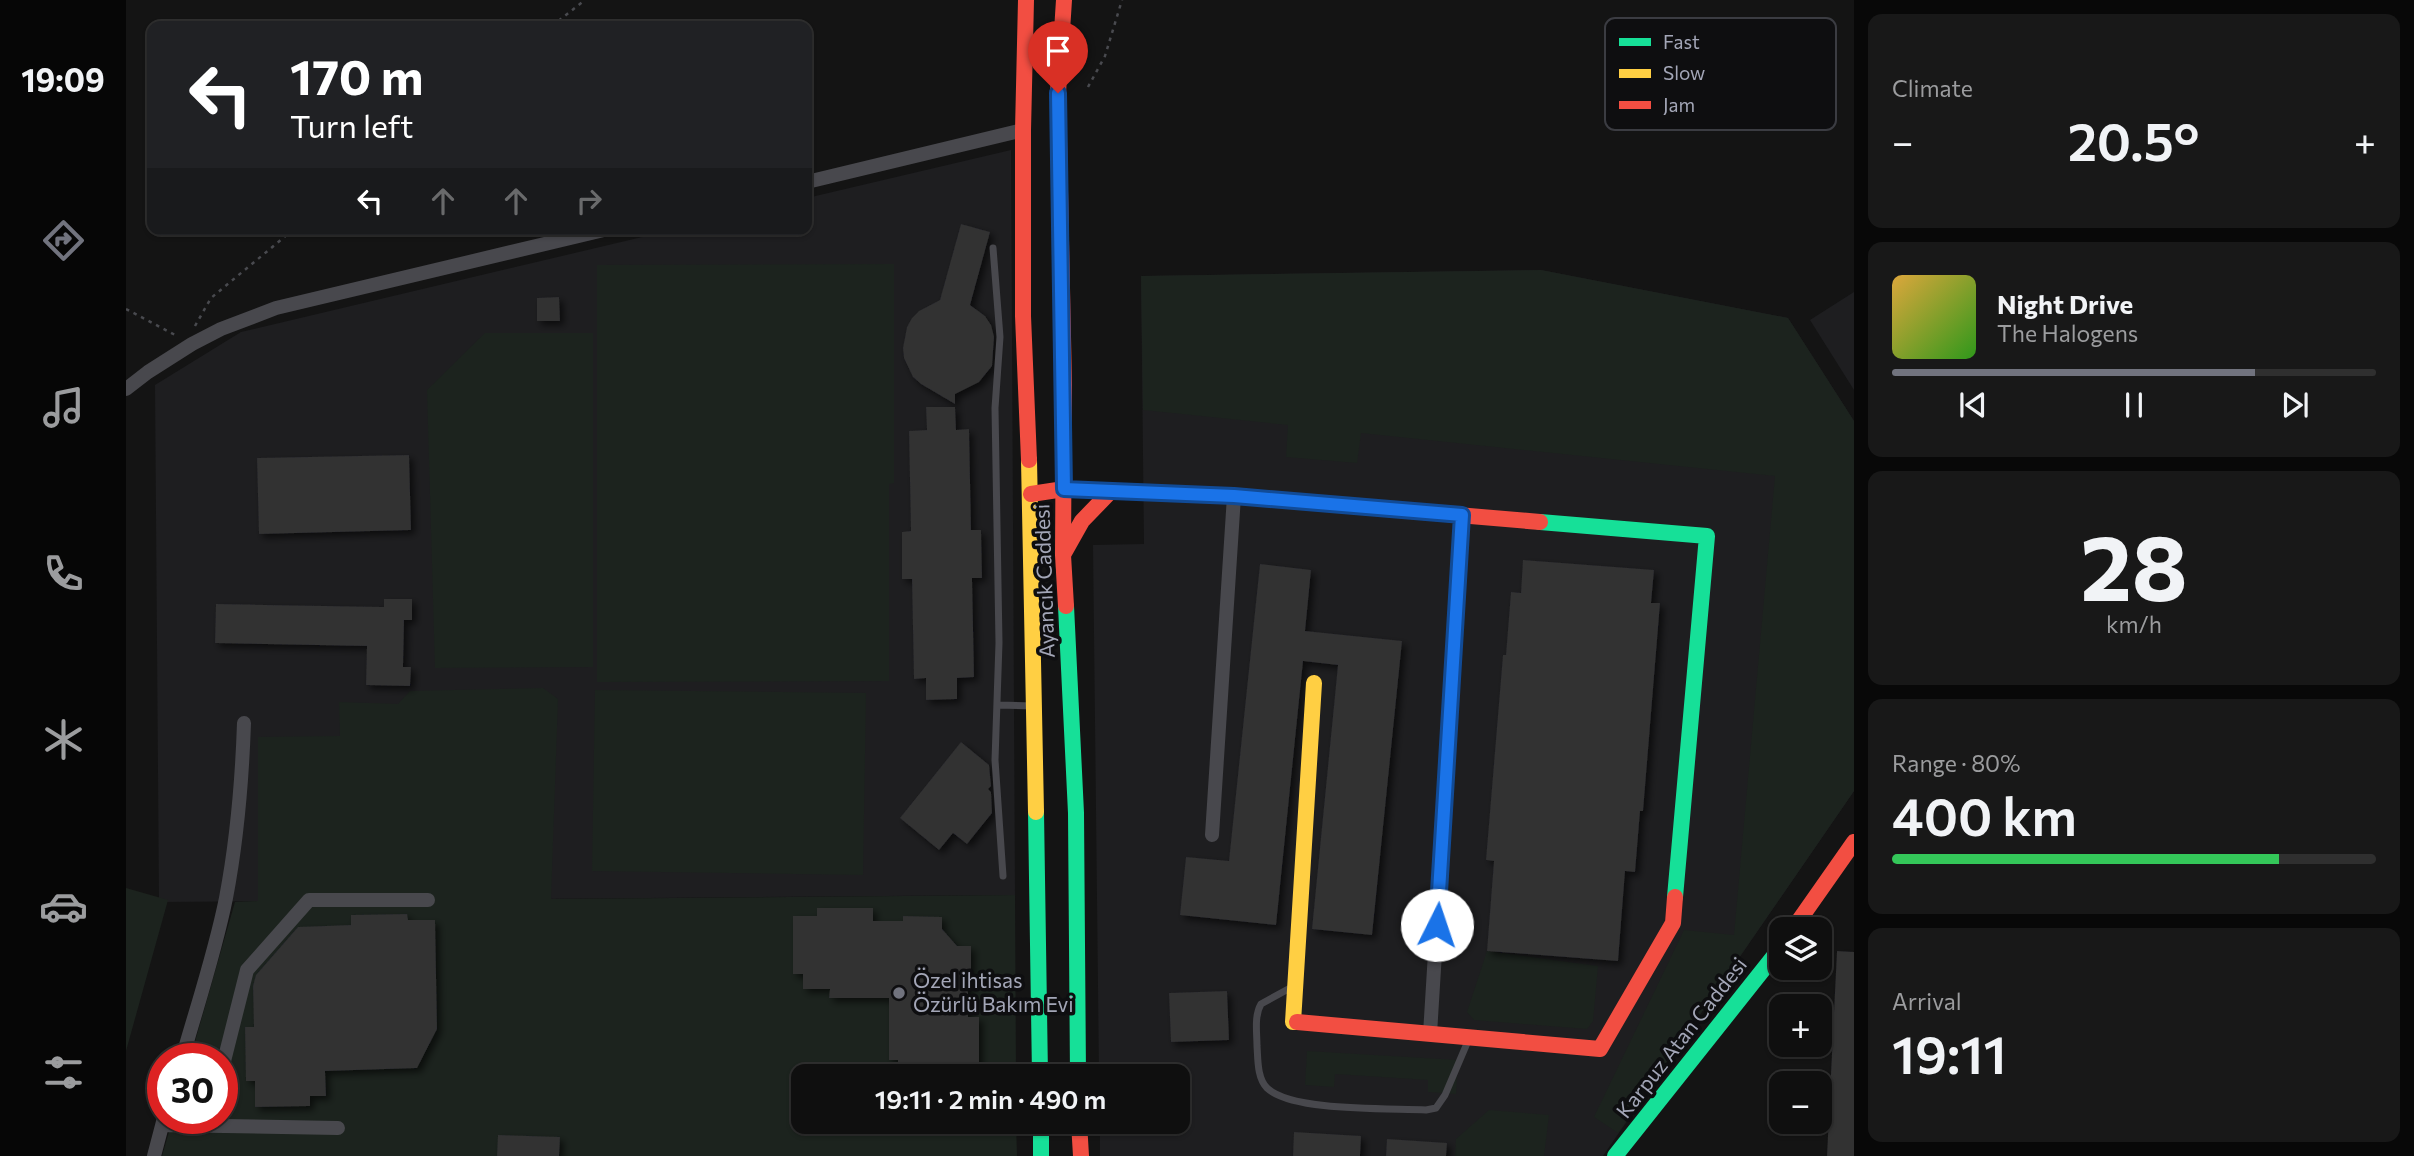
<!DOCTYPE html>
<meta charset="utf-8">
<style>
body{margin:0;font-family:Commissioner,sans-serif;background:#181818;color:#f1f3f6;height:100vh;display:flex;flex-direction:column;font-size:26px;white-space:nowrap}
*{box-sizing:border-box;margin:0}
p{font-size:23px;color:#9b9c9e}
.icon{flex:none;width:38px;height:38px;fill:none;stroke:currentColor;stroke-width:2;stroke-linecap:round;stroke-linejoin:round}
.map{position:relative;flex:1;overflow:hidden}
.side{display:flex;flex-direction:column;gap:14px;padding:14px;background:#080808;width:560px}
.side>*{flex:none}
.guide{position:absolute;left:21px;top:21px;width:665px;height:214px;border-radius:14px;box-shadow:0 2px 5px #0004,0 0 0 2px #2f2f2f;background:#202124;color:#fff;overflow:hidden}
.controls{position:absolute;left:1643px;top:917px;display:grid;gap:14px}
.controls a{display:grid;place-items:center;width:63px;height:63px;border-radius:14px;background:#0f0f0f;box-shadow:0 2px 5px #0004,0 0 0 2px #2f2f2f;font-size:35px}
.speed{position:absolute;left:21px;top:1043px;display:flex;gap:14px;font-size:35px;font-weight:700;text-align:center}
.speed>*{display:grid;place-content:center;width:91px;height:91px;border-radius:50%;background:#0f0f0f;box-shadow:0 2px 5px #0004,0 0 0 2px #2f2f2f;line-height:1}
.speed .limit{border:10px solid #d22;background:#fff;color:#111}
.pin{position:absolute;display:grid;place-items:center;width:60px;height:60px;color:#fff;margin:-72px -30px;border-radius:50% 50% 50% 0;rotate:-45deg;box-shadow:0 0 7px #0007}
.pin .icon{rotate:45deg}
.me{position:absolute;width:77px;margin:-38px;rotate:4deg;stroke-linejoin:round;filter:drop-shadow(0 0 5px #0008)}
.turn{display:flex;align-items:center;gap:24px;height:147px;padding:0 28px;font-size:32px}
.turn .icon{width:91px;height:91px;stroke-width:2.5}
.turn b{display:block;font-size:49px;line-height:60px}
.lanes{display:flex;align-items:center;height:66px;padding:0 28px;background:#0003;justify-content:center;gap:35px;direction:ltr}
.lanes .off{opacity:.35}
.big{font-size:52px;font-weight:600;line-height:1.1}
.side .tile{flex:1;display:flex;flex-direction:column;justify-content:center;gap:10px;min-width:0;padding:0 24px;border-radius:14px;background:#181818}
.side .dial{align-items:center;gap:0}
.dial b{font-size:91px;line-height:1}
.song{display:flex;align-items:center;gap:21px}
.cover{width:84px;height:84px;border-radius:10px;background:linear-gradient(135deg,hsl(40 70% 55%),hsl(110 70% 35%))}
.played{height:7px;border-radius:4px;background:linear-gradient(90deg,#71737e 75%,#2f2f2f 75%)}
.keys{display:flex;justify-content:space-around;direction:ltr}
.heat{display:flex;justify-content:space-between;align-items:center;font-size:38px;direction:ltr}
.charge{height:10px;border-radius:5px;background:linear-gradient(90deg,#34c759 80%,#2f2f2f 0)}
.trip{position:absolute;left:665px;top:1064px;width:399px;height:70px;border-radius:14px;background:#0f0f0f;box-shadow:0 2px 5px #0004,0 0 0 2px #2f2f2f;font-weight:600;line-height:70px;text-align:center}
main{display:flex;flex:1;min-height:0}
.dock{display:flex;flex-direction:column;width:126px;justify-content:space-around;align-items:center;background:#060606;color:#9b9c9e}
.dock .icon{width:49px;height:49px}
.dock .active{color:#71737e}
.dock b{font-size:32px;color:#f1f3f6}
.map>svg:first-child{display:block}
.built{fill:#1e1e20}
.green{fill:#1c231e}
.building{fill:#303032;filter:url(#shadow)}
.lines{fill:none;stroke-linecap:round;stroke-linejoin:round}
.path{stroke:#494a4f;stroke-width:2.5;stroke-dasharray:3.5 5;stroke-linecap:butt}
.lane{stroke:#48484d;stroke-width:7}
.street{stroke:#48484d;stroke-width:14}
.fast{stroke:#16e098;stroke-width:16}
.slow{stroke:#ffcf43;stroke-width:16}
.jam{stroke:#f24e42;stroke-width:16}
.route-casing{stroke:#114b97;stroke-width:18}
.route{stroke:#1a73e8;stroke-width:12}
.poi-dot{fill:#71737e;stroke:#0e0e10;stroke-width:2.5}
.labels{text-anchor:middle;stroke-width:7;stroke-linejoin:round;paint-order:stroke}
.street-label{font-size:21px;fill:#a3a6b7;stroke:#0e0e10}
.poi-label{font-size:21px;fill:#a3a6b7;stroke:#0e0e10;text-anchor:start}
.key{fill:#0e0e10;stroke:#3b3c42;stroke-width:2}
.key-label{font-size:19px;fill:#a3a6b7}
</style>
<main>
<nav class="dock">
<b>19:09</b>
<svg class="icon active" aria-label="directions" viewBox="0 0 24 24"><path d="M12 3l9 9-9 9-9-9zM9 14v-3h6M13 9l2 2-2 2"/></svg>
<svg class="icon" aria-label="music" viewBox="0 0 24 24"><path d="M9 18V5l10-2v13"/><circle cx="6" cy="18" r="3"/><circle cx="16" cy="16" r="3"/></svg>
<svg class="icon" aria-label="phone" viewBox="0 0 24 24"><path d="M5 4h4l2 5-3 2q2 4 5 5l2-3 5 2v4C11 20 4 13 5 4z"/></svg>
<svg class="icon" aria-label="climate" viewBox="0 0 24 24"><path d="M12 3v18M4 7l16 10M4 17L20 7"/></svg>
<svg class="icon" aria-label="car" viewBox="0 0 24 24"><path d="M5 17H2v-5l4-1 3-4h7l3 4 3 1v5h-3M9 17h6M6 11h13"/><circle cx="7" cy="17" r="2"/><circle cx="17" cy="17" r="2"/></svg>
<svg class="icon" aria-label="filters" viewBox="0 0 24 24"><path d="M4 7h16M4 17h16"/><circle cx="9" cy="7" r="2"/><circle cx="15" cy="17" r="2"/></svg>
</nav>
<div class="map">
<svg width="1728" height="1156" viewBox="0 0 1728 1156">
<defs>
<filter id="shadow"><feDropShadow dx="4" dy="4" stdDeviation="3.5" flood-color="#0009"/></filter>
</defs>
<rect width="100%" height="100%" fill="#141414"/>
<path class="built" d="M885,150l4,745 -856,7 -4,-517 86,-53 435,-103h131v-31z
M1415,270l247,48 66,103v370l-251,365h-503v-34h78v-46h-79l-6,-531 51,-1 -3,-268z
M1728,292v98l-44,-70z"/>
<path class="green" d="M768,264v219l-5,1v197l-292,1v-417z
M1415,270l247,48 66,103v370l-236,342 -24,-16 90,-187 50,5 41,-459 -414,-43 -4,30 -71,-6 2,-32 -145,-15 -2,-134z
M359,333h108v334l-158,1 -8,-278z
M417,688l15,11 -7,200 464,-4 1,181h-213v46h213l1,34h-855l11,-38h49v-59h-32l45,-157 23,-1v-164l82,-1 -1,-34 59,2 12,-13z
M469,690l271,3 -3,182 -271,-4z
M0,888l42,12 -42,151z
M1361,951l111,15 -5,55 -6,8 -113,-9 -7,-8z
M1181,1051l151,9 -2,34 -28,-2v-12l-93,-6 -1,13 -29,-2z
M1363,1110l60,5 -5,41h-89l1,-17z"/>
<path class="building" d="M835,224l29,8 -20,73 15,11 6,9 3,12 -2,29 -13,16 -24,12v10l-34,-20 -8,-7 -9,-19 -1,-10 4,-21 5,-9 7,-7 21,-11z
M433,297l1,24h-23v-23z
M800,407h29l1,23 13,-1 2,101h10l1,48h-10l2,99 -17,1v21l-31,1v-22l-12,1 -2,-100h-10v-47l9,-1 -2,-100 18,-1z
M283,455l2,75 -152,4 -2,-76z
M1397,560l131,10 -3,33h9l-17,208h-3l-5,61 -10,-1 -7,90 -131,-10 7,-90 -8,-1 17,-205h3l5,-63 10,1z
M1134,564l51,6 -6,61 97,10 -30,294 -60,-6 26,-264 -35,-4 -27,264 -96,-10 6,-58 43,4z
M258,599h28v21h-8l-1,47h8l-1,19 -44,-1 1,-39 -152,-3 1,-39 168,3z
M835,742l28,23 2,21 -3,3 3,3 1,21 -25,31 -14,-11 -14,17 -39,-32z
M691,908h56v13h30v-5l39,1v12l15,17h14v41h-3v30h11v57h-8l-1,2h-72v-16h-9v-62h-60l1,-9h-27v-15h-10v-58h24z
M281,914l1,6h27l2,109 -20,39 -92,3 1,25h-16v10l-55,1v-26h-9l-1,-54h9l-1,-41 3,-11 42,-48 53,-2v-10z
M1711,951l17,1v204h-27z
M1101,991l2,49 -58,2 -2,-49z
M1168,1132l67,4 -1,20h-67z
M372,1135l62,2 -1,19h-62z
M1261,1139l60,4 -1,13h-60z"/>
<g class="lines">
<path class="path" d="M426,26l33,-26
M962,87l17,-31 17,-56
M0,309l51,27
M69,326l16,-28 83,-69"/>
<path class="lane" d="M867,248l7,89 -5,71 4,235 -4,117 8,116
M871,705l36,1
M1166,987l-31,17c-7,12 -4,29 -4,42 1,13 0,32 10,42 25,24 123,20 159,22l10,-2 9,-13 23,-54"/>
<path class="street" d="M681,182l216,-52
M0,389l22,-17 44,-28 29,-15 55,-21 332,-79
M1086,835l22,-339
M1304,1034l32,-519
M56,1059c15,-53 33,-106 44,-161 11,-58 16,-116 18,-175
M96,1069l25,-99 62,-70h119
M36,1125l176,3
M28,1156l10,-38"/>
<path class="fast" d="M1414,522l167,14 -32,361
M940,606l10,207 2,263
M910,812l4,264
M915,1122v34
M1489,1156l167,-210"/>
<path class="slow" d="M903,460l7,352
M1171,1022h-4l21,-339"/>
<path class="jam" d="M900,0l-3,130v186l6,144
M938,0l-6,93 6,292 -1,170 3,51
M905,494l33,-5 170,7 306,26
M938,553l18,-32 29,-30
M1667,929l61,-87
M1171,1022l303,27 73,-126 2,-26
M953,1122l2,34"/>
</g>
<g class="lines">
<g class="route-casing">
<path id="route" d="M932,93l6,396 170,7 228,19 -25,410"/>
</g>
<use href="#route" class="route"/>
</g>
<circle class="poi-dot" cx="773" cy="993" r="7"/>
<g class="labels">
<g class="street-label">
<text transform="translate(919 581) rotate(-92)" y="7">Ayancık Caddesi</text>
<text transform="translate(1556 1038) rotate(-52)" y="7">Karpuz Atan Caddesi</text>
</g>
<g class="poi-label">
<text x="787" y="988">Özel ihtisas<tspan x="787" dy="24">Özürlü Bakım Evi</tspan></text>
</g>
</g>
<rect x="1479" y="18" width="231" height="112" rx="10" class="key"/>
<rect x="1493" y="38" width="32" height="8" fill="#16e098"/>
<rect x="1493" y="69" width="32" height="9" fill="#ffcf43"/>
<rect x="1493" y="101" width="32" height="8" fill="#f24e42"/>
<g class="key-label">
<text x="1537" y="49">Fast</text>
<text x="1537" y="80">Slow</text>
<text x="1537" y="112">Jam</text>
</g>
</svg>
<div class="controls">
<a><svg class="icon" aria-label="layers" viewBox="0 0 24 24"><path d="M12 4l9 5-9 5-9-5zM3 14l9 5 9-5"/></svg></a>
<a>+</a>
<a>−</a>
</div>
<div class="speed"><div class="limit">30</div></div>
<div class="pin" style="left:932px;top:93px;background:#d93025"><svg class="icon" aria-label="arrive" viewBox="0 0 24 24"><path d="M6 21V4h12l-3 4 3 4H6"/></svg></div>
<svg class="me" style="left:1311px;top:925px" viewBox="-20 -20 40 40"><circle r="19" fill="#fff"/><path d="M0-13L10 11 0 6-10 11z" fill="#1a73e8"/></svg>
<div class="trip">19:11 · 2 min · 490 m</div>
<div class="guide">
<div class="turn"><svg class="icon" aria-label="left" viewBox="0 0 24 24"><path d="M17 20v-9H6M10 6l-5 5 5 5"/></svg><div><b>170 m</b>Turn left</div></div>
<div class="lanes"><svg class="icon" aria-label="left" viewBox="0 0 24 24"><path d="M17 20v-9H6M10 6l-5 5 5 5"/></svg><svg class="icon off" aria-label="ahead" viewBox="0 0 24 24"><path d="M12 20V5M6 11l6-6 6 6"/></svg><svg class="icon off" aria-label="ahead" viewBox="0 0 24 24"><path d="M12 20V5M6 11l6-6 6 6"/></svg><svg class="icon off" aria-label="right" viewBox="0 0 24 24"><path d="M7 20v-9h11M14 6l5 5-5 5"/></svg></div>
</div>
</div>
<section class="side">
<div class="tile"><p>Climate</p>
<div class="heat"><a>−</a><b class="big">20.5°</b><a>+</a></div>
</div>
<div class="tile">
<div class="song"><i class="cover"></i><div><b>Night Drive</b><p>The Halogens</p></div></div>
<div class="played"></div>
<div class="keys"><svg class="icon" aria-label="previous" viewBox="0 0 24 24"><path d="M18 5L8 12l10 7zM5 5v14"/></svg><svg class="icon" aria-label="pause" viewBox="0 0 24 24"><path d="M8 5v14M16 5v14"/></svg><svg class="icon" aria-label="next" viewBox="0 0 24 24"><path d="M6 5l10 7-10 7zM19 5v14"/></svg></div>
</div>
<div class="tile dial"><b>28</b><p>km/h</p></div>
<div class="tile"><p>Range · 80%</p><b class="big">400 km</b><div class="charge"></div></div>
<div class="tile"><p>Arrival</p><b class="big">19:11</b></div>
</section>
</main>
